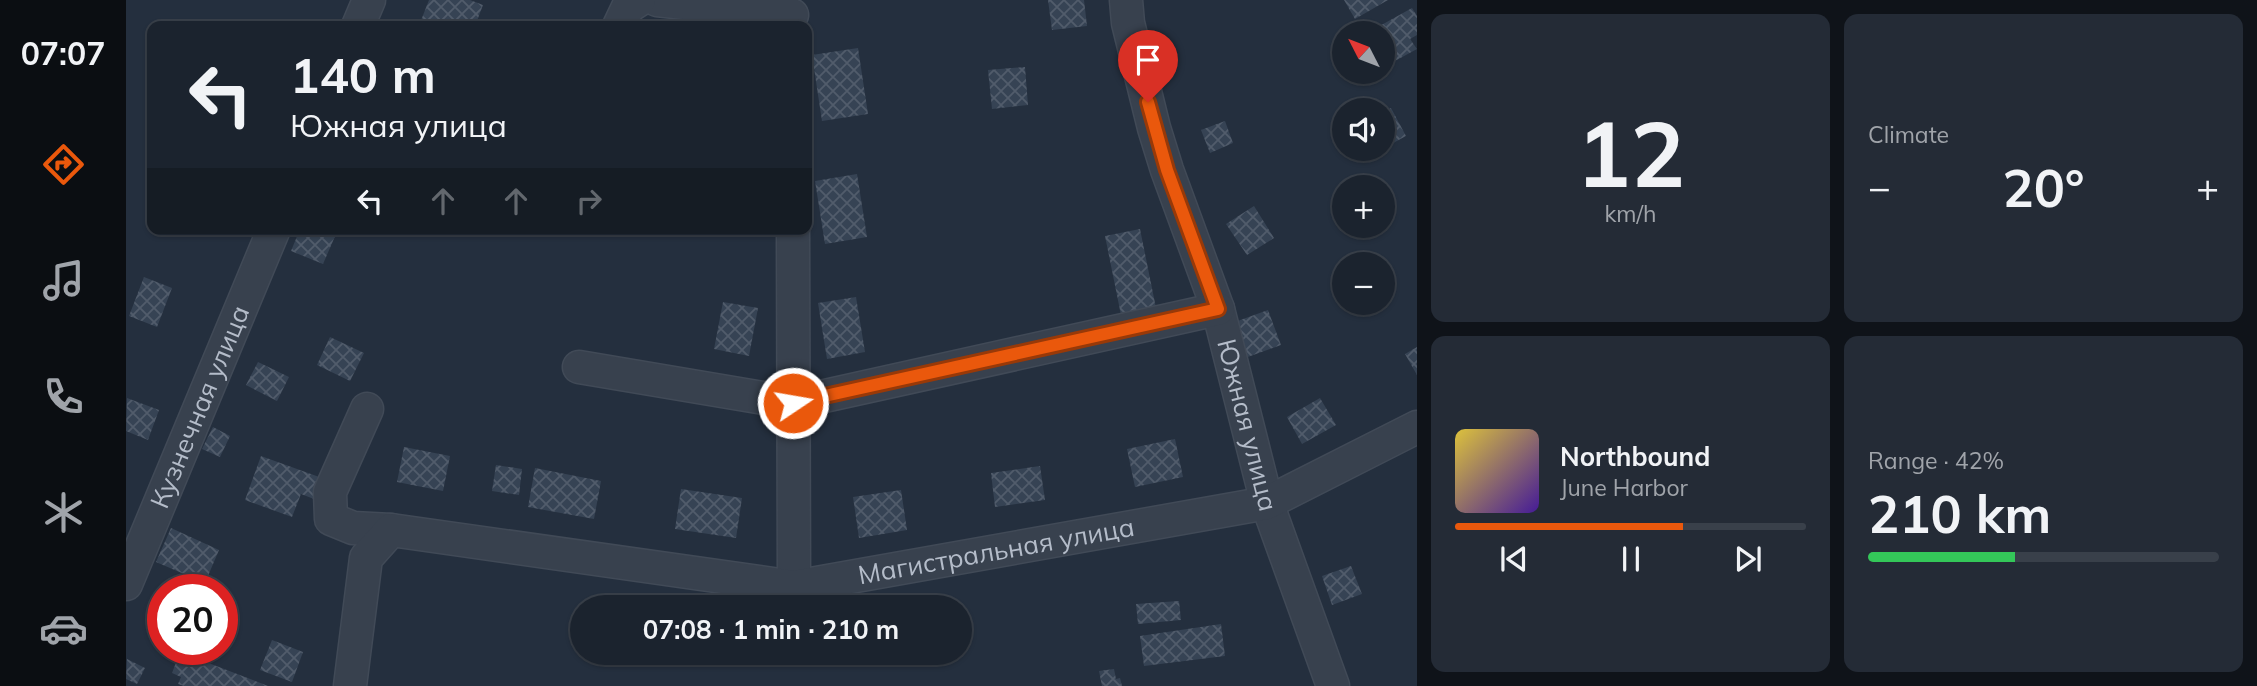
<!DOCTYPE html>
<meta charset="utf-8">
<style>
body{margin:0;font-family:Mulish,sans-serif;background:#242b36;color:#f1f3f6;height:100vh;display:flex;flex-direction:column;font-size:26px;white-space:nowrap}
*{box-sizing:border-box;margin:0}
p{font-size:23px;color:#a0a4aa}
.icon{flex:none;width:38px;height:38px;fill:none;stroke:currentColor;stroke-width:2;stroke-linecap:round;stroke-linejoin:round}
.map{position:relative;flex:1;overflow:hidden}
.panel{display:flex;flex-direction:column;gap:14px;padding:14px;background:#0f1319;width:840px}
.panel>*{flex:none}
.guide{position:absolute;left:21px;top:21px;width:665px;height:214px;border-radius:14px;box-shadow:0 2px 5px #0004,0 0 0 2px #39404a;background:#1b232e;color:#f1f3f6;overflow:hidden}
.needle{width:46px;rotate:312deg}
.fabs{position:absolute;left:1206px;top:21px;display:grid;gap:14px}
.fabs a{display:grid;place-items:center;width:63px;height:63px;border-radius:50%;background:#1b232e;box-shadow:0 2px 5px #0004,0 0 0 2px #39404a;font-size:35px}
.speed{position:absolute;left:21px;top:574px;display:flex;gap:14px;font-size:35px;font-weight:700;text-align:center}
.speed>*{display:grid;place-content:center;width:91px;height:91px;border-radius:50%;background:#1b232e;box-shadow:0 2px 5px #0004,0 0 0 2px #39404a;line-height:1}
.speed .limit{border:10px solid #d22;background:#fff;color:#111}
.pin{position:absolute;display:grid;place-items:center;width:60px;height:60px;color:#fff;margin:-72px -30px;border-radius:50% 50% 50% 0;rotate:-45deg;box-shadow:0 0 7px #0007}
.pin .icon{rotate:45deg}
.me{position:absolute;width:77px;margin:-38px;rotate:78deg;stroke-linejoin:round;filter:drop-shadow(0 0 5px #0008)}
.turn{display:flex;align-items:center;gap:24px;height:147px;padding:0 28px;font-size:32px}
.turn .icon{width:91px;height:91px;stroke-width:2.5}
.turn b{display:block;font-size:49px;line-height:60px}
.lanes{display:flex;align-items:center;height:66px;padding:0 28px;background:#0003;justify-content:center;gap:35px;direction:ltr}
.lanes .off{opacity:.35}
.big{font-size:52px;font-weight:700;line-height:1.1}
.panel .widget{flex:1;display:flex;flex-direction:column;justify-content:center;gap:10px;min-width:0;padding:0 24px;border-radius:14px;background:#242b36}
.panel .dial{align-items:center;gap:0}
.dial b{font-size:91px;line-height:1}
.song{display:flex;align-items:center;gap:21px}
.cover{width:84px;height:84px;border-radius:10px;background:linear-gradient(135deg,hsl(50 70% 55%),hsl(260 70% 35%))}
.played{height:7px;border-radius:4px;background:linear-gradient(90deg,#ea580c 65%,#39404a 65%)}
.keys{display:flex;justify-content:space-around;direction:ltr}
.heat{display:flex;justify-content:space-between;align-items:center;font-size:38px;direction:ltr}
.charge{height:10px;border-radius:5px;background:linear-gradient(90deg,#34c759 42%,#39404a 0)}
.panel .tiles{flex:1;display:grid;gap:14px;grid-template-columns:repeat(2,1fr)}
.trip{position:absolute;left:444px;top:595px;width:402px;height:70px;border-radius:35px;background:#1b232e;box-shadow:0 2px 5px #0004,0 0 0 2px #39404a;font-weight:700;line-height:70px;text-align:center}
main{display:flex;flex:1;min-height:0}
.menu{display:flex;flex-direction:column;width:126px;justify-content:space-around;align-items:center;background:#0b0e12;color:#a0a4aa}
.menu .icon{width:49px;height:49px}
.menu .current{color:#ea580c}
.menu b{font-size:32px;color:#f1f3f6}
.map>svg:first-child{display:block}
.building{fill:url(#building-cross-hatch)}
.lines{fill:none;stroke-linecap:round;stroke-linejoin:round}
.minor-casing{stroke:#414a57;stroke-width:35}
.minor{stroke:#38414e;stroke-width:32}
.route-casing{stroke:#983908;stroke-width:18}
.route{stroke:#ea580c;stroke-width:12}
.labels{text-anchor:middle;stroke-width:7;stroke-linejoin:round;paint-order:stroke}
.street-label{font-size:26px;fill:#b4bcc9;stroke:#1d2633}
</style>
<main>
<nav class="menu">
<b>07:07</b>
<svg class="icon current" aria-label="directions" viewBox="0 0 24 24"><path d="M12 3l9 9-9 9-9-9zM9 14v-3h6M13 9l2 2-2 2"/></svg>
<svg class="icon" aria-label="music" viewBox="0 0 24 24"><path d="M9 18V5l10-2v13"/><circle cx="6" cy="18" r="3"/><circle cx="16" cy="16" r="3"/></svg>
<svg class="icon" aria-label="phone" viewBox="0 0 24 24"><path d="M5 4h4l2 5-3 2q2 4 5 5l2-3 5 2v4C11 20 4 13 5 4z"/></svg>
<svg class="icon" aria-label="climate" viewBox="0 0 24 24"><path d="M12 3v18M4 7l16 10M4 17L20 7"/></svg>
<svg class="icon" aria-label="car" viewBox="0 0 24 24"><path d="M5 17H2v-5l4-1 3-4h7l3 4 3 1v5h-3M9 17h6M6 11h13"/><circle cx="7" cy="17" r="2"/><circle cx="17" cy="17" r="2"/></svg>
</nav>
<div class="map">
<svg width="1291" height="686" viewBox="0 0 1291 686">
<defs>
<pattern id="building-cross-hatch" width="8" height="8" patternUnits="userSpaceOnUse" patternTransform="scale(1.75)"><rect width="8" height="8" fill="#364354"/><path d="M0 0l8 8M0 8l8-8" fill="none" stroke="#515c6b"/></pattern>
</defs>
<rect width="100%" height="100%" fill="#242f3e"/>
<path class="building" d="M303,0h41l13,5 -8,21h-47l-8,-3z
M922,0h36l3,26 -35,4z
M1218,0h44l-33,19z
M1286,8l5,8v19l-7,4 7,10 -35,19v-35h-15z
M416,19l20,7h-23z
M732,48l10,66 -46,7 -10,-66z
M899,67l3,38 -36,4 -4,-39z
M1265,108l15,28 -22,12 -2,-35z
M1099,121l8,22 -23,10 -9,-23z
M731,174l10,63 -42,7 -10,-63z
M1128,206l20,32 -27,17 -21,-31z
M174,229h24l12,5 -13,30 -32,-13z
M591,229h34l-1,7z
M1014,229l16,79 -35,7 -16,-79z
M18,277l28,11 -15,39 -28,-11z
M730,297l9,55 -38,7 -9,-56z
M597,302l35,6 -9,48 -35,-7z
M1142,310l13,35 -36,13 -13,-35z
M204,337l34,16 -14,28 -33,-16z
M1291,347v28l-12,-21z
M132,362l31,15 -12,24 -31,-16z
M1,398l32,12 -11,30 -22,-9z
M1194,398l16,27 -34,19 -15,-27z
M87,427l17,9 -10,21 -18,-8z
M1049,439l8,38 -48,10 -8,-38z
M278,447l46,9 -7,35 -46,-9z
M135,456l61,22 -8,21 -13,-5 -9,23 -47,-17z
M370,465l26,4 -3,26 -27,-4z
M914,466l5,34 -50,7 -4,-34z
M409,468l66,13 -7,38 -66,-12z
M555,489l61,9 -6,40 -61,-9z
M775,490l6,40 -48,8 -6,-41z
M45,528l48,22 -14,33 -49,-21z
M1225,566l11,28 -30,11 -10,-29z
M1053,601l2,19 -43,4 -2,-20z
M1095,624l4,32 -81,10 -4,-30z
M146,640l31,12 -11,30 -32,-12z
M54,652l88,34h-84l-6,-2 3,-7 -9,-4z
M1,659l18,9 -8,16 -11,-5z
M988,669l2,10 4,-1 2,8h-20l-3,-15z"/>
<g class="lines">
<g class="minor-casing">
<g id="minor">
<path d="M531,0l135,15"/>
<path id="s1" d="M1000,0l2,23 26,105 13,42 51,139 49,194 66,183"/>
<path d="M232,26l11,-26"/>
<path d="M493,26l9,-19 11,-7"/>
<path d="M667,229l1,358"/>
<path d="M453,367l214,36 425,-94"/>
<path d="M241,409l-37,83 1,27 22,9 38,2"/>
<path id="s2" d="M0,584l148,-355"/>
<path id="s3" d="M224,686l16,-128 25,-28 403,57 473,-84 150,-76"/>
</g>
</g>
<use href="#minor" class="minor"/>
</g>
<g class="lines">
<g class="route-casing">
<path id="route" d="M667,403l425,-94 -51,-139 -19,-68"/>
</g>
<use href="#route" class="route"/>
</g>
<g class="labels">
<g class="street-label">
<text dy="9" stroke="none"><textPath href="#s2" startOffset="192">Кузнечная улица</textPath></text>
<text dy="9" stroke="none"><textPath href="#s1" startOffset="443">Южная улица</textPath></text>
<text dy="9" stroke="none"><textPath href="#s3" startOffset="779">Магистральная улица</textPath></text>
</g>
</g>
</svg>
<div class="fabs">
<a><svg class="needle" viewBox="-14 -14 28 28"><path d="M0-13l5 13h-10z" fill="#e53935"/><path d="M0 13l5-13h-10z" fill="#a0a4aa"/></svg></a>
<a><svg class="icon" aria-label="sound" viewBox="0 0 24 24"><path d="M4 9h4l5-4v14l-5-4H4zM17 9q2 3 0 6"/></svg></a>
<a>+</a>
<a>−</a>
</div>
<div class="speed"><div class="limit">20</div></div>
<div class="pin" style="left:1022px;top:102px;background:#d93025"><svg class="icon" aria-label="arrive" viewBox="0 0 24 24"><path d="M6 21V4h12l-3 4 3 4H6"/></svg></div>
<svg class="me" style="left:667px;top:403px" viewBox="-20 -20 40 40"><circle r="17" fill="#ea580c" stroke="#fff" stroke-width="3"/><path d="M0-11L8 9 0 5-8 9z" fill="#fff"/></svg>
<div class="trip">07:08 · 1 min · 210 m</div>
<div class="guide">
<div class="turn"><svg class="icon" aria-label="left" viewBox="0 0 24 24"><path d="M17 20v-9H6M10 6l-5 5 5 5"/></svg><div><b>140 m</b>Южная улица</div></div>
<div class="lanes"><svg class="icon" aria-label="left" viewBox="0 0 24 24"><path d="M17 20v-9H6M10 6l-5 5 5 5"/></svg><svg class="icon off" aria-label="ahead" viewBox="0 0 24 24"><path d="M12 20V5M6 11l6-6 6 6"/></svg><svg class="icon off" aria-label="ahead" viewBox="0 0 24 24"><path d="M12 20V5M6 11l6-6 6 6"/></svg><svg class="icon off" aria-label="right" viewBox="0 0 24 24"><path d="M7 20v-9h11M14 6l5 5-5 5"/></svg></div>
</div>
</div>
<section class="panel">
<div class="tiles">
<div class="widget dial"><b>12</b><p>km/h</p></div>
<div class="widget"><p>Climate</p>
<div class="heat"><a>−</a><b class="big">20°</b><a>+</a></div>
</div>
<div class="widget">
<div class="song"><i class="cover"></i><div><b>Northbound</b><p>June Harbor</p></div></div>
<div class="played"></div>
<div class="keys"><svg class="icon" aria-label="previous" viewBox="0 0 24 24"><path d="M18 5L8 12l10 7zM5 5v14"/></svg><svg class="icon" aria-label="pause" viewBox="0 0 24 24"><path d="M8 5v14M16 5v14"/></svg><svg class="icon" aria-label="next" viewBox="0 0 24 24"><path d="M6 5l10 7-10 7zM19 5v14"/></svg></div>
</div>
<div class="widget"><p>Range · 42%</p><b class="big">210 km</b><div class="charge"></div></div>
</div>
</section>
</main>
